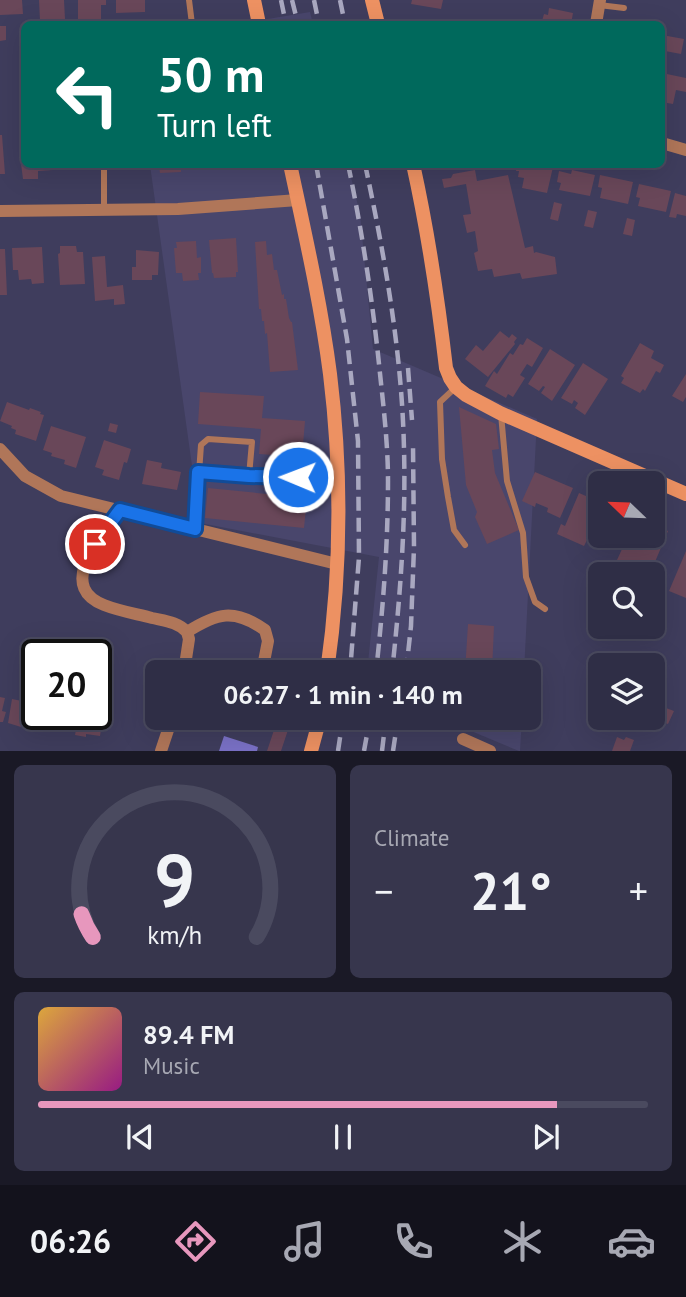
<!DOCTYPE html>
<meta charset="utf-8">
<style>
body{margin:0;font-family:"PT Sans",sans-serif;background:#37364d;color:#f1f3f6;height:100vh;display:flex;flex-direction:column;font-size:26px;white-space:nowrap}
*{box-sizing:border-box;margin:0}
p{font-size:23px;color:#a7a8b3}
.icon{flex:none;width:38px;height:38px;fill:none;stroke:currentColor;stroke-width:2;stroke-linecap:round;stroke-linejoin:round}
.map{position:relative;height:751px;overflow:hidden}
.drawer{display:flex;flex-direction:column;gap:14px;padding:14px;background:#1a1926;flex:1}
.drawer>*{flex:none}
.banner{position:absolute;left:21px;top:21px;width:644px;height:147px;border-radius:10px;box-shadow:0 7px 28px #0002,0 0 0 2px #4a4a5f;background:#00695c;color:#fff;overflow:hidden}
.needle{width:46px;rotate:293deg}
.fabs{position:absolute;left:588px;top:471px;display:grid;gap:14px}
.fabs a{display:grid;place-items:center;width:77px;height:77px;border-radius:10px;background:#2f2e46;box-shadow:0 7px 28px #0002,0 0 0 2px #4a4a5f;font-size:35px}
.speed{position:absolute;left:21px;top:639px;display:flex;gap:14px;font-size:35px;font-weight:700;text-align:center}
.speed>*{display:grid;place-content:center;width:91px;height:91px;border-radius:50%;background:#2f2e46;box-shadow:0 7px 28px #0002,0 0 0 2px #4a4a5f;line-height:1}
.speed .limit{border:4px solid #111;border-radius:10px;background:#fff;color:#111}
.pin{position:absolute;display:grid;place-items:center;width:60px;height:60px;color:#fff;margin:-30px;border:4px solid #fff;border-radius:50%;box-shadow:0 2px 7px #0007}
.me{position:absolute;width:77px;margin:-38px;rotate:271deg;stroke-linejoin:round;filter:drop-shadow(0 0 5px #0008)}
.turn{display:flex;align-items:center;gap:24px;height:147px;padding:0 21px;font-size:32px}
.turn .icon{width:91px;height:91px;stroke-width:2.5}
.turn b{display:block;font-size:49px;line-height:60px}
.big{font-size:52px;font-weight:800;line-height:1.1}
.drawer .widget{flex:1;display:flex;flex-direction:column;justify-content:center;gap:10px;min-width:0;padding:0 24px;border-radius:10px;background:#37364d}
.drawer .dial{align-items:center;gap:0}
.dial svg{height:182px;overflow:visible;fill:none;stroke:#4a4a5f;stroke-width:7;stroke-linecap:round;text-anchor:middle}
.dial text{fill:#f1f3f6;stroke:none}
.song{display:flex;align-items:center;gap:21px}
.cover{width:84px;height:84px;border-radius:10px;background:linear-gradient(135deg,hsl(40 70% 55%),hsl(310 70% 35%))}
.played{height:7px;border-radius:4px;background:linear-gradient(90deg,#e797bd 85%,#4a4a5f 85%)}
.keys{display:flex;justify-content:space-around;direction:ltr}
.heat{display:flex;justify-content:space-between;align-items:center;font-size:38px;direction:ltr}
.drawer .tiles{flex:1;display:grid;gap:14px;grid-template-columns:1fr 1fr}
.widget:last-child{grid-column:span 2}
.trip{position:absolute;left:145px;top:660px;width:396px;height:70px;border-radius:10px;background:#2f2e46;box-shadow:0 7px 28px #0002,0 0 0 2px #4a4a5f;font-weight:800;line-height:70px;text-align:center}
.dock{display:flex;height:112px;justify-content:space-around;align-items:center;background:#13121c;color:#a7a8b3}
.dock .icon{width:49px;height:49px}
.dock .active{color:#e797bd}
.dock b{font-size:32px;color:#f1f3f6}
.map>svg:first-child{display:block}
.built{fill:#49466c}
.water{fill:#7a71c6}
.building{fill:#694759}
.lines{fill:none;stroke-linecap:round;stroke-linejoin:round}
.lane{stroke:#b07659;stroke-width:6}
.street{stroke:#b07659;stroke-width:12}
.secondary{stroke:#ed9162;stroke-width:14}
.rail{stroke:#a9a8c0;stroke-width:4.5;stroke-dasharray:14 7;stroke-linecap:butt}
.route-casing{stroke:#114b97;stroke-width:18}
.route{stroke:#1a73e8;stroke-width:12}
</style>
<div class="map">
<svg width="686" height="751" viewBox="0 0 686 751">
<rect width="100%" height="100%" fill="#3f3d5d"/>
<path class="built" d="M310,12l3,12h-75z
M150,165h198l12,49 13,135 164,70 -13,253h-157l12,-115 -179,-34z
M440,718h82l-2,33h-1z"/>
<path class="water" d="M224,736l34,11 -1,4h-38z"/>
<path class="building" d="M0,0h22l1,14 -23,1z
M39,0h25l1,19 -25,2z
M78,0h28v5h-5v19h-23z
M116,0h29v12l-29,1z
M412,0h31l-2,9 -30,-5z
M549,8l24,5 -2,11h-25l1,-3h-5l2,-7 4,1z
M0,26h6v14l-6,1z
M662,35l22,4 -3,15 -16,-3 -2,13h-1z
M662,73l24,5v14l-10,-2 -3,14 -11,-2z
M0,135h2l3,39h-5z
M21,140h3v24h28l1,6 -15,1v8h-15l-3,-23h2z
M70,164h13v4l-13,1z
M156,164h25v8l-21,1 -1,-6h-2z
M517,164h23l13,3 -6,26 -25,-5 2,-10 -6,-1 1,-6h-3z
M475,170l2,11 31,-6 17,73 8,-2 1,7 2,-1 19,5 2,17 -35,5 -2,-6 -26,4 -2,-8 -14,2 -4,-18 4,-2 -3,-20 -8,2 -4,-18 8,-1 -5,-30 -22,4 -2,-9 9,-1 2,-4z
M572,170l23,5 -5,21 -31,-6 2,-7 -4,-1 2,-11 12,3z
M600,175l33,7 -5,22 -28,-6 2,-10 -4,-1z
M639,184l32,7 -5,21 -28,-6 2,-8 -4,-1z
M675,193l11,3v20l-9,-2 -1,4 -7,-1z
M554,202l8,2 -4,17 -8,-2z
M588,210l9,2 -4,16 -9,-2z
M627,218l8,2 -3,16 -9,-2z
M236,238l2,34h-2v5l-22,1 -1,-5h-1l-3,-33z
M196,241l1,17 4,-1v16h-3l1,7 -16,1 -1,-8h-6l-2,-25h3l-1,-6z
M266,241l1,14 5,-1 2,16h3l5,25 2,-1v5h2l3,19 2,4h1l6,48 -28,2 -3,-39 -2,1 -1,-13h-2l-1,-12h-2l-4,-67z
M60,246h16l1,6h6l2,32 -25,1 -2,-31 2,-1z
M42,247l2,36 -12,1 -1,-5 -12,1 -1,-10h-5l-1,-22z
M0,249h5l2,46h-7z
M136,250l23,2 -1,23h-6v5h-20v-13h4z
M105,256l2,31 16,-2 2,19 -11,1v-6l-19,2 -3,-44z
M500,331l9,7 3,-4 5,4 -3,4 1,2 -27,33 -23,-18 11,-14 7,6z
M527,338l16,10 -11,19 -5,-3 -7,11 5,3 -12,19 -5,-3 -2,4 -21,-12 9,-15 3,3 13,-21 3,2 7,-11 3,1z
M640,343l14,8 -3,7 13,7 -4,8 -4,-2 -11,20 -2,-2 -3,4 -19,-10 3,-5 -3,-2z
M550,349l25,16 -23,36 -11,-8 4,-6 -2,-1 -4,5 -11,-7z
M583,363l25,16 -23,36 -10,-7 3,-5 -4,-3 -2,4 -11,-6z
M686,374v23l-3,5 -11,-6z
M200,392l64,4 -2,22 43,3 -3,36 -43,-3 2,-25 -63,-5z
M7,402l22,8 1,-2 11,4 -1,2 4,1 -8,26 -21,-7 1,-4 -5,-2 1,-2 -12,-5z
M459,407l37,17 3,25 -7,1 3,23 24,57 -32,14 -12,-27 2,-5 -11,-27z
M110,423l8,2 -2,8 -8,-2z
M51,426l35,11 -10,31 -12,-4 1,-4 -14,-4 1,-3 -9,-3z
M104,440l27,9 -4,14 -3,-1 -5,18 -17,-5 2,-5 -9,-3z
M147,460l15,3 -1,5 20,4 -4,18 -35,-6z
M535,472l38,16 -13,30 -13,-6 1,-4 -12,-5 -1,4 -13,-6z
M208,488l99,10 -3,30 -99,-10z
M579,493l21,9v23l-7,17 -6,-2 -3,6 -27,-12 4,-10 4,2z
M653,524l15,7 -16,38 -8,-4 -2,5 -25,-10 11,-24h25z
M686,551v47l-17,-7z
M468,624l26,2 -2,46h-27z
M0,697l5,1 -3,13 4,1 -3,10h-3z
M12,699l10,2 -1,4 16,3 -3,17 -5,-1 -1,3 -7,-2v2l-13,-4z
M666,708l8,3 -6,13 -8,-3z
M96,710l8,1 -4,25 -14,-2v3l-11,-2 4,-21h17z
M53,714h23l-4,18 -22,-4z
M259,718h17l-1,5 14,4 -8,24h-14l7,-21 -17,-5z
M462,718h37l-1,14 -20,-2 -16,-7z
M617,737l7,3 2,-3 8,3 -4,11h-18z"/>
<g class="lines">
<path class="lane" d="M189,0l3,24
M599,5l25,3
M104,164v46
M455,388l-15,14 2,57 6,38 6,33 11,15
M501,414l6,67 16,52 3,44 9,25 10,7
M199,472l50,4 49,1
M195,529l6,-84 7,-6 44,3 -3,34"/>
<path class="street" d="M596,24l4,-24
M662,143l24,7
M0,211l178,-2 120,-9
M0,449l25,27 36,20 276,68
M120,510c-18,25 -65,76 -16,95 15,6 33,9 48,13 13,3 26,4 35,14 30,-19 47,-24 78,-2l3,11 -6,31
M184,672l5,-33 -2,-7
M463,739l27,12
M161,751l11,-33"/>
<path class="secondary" d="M254,0l5,24
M372,0l6,24
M290,164c15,70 31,140 40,210 12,98 11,200 -3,298
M413,164c15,68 25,135 33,204l4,10 6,9 10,8 34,18 186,81
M311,751l9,-33"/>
<path class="rail" d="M281,0l5,24
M292,0l6,24
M314,0l5,24
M340,0l5,24
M316,164l31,175 11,102 1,116 -9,115
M348,164c14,67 24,133 31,200 4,39 9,78 9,117 0,64 -5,127 -12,191
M365,164c20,94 37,189 39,285 2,74 -4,149 -12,223
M408,368l4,52
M406,672l5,-46 3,-79 -1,-102
M338,751l5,-33
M364,751l6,-33
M382,751l4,-33
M393,751l5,-33"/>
</g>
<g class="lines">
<g class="route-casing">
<path id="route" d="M95,544l25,-34 75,19 3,-57 51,4 49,1"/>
</g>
<use href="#route" class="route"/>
</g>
</svg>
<div class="fabs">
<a><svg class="needle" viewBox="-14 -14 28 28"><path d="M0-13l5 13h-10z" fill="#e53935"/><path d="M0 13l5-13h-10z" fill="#a7a8b3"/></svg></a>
<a><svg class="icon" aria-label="search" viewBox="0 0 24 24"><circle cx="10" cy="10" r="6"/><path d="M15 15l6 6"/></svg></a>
<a><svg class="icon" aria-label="layers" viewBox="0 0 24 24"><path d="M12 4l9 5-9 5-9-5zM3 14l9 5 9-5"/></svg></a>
</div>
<div class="speed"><div class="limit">20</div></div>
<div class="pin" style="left:95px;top:544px;background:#d93025"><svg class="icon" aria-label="arrive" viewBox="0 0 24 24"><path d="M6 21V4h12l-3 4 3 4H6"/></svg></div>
<svg class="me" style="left:298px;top:477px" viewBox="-20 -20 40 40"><circle r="17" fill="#1a73e8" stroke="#fff" stroke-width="3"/><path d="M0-11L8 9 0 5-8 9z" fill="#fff"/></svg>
<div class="trip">06:27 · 1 min · 140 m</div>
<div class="banner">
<div class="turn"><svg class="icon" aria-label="left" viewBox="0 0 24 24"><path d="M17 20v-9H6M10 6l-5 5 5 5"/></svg><div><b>50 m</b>Turn left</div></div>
</div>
</div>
<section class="drawer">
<div class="tiles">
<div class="widget dial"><svg viewBox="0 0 100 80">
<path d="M14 69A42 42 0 1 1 86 69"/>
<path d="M14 69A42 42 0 0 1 9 59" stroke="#e797bd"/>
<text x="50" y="56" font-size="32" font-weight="700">9</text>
<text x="50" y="72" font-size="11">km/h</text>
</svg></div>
<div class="widget"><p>Climate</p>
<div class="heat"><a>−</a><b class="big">21°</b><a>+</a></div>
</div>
<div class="widget">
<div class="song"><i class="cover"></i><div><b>89.4 FM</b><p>Music</p></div></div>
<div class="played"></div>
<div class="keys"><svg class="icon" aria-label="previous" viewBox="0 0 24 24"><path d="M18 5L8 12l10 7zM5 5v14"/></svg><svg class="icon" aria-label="pause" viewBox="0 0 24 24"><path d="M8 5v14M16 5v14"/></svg><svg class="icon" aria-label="next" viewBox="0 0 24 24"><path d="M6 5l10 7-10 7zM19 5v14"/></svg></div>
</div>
</div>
</section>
<nav class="dock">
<b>06:26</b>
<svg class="icon active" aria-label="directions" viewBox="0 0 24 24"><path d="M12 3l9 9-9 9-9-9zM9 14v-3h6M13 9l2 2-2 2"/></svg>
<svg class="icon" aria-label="music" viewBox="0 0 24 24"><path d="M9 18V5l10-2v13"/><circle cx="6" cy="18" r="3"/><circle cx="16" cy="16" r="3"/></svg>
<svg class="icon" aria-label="phone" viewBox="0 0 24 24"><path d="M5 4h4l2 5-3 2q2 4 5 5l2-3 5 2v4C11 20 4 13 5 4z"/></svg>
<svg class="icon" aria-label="climate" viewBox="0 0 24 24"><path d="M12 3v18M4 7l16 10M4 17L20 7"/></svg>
<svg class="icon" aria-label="car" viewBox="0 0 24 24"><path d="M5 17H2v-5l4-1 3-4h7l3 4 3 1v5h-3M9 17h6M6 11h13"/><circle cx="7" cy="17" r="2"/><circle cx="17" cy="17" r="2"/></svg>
</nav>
